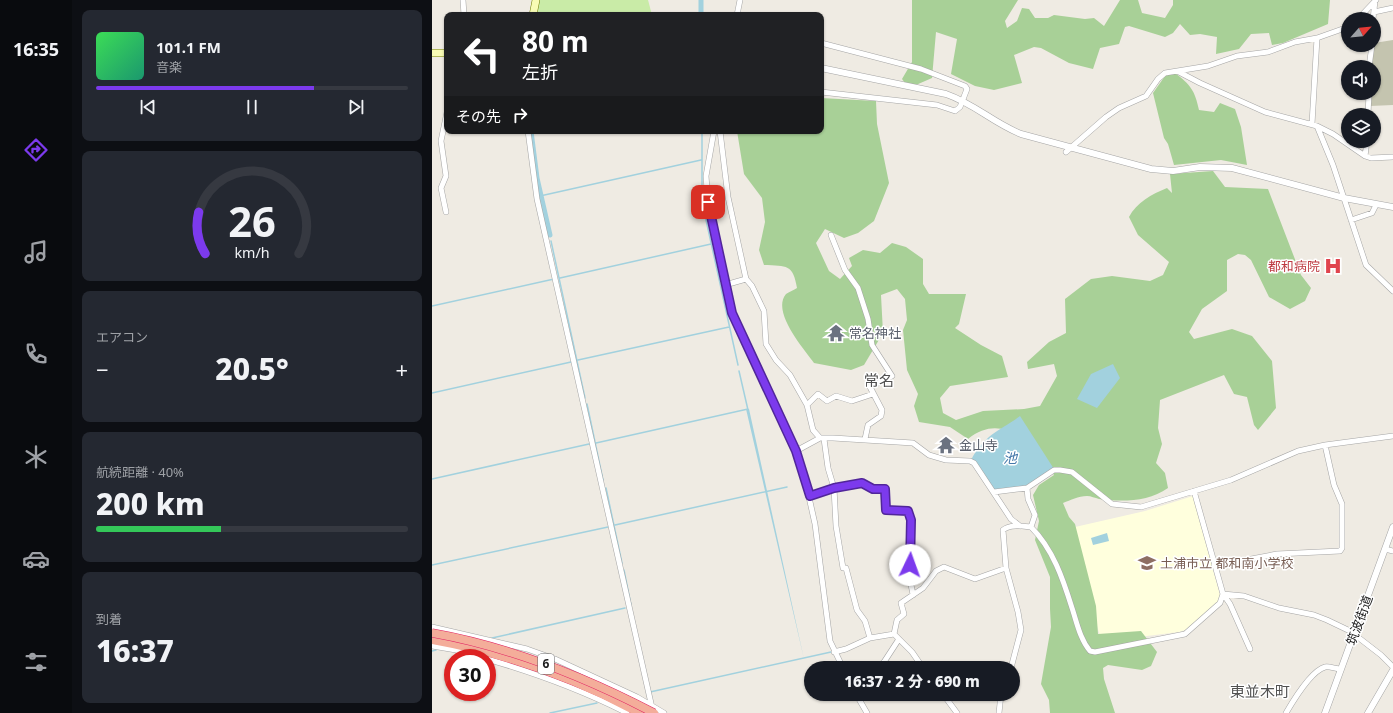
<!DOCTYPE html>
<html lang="ja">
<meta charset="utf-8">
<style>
body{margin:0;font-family:"Noto Sans","Noto Sans JP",sans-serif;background:#242831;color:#f1f3f6;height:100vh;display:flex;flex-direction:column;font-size:15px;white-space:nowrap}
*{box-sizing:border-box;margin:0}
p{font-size:13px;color:#9ea1a6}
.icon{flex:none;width:22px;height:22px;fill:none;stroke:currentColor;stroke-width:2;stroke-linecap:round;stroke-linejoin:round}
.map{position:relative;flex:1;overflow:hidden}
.side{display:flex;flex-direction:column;gap:10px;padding:10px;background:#0d0f14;width:360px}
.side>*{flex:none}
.hud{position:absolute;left:12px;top:12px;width:380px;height:122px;border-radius:8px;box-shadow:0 1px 3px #0004;background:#202124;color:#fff;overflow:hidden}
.needle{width:26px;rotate:63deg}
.tools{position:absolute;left:909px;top:12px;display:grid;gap:8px}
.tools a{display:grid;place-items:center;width:40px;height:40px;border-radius:50%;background:#171b24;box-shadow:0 1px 3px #0004;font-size:20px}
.speed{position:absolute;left:12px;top:649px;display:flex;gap:8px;font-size:20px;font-weight:700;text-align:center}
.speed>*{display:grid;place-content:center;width:52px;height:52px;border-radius:50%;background:#171b24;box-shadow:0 1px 3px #0004;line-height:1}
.speed .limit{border:6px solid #d22;background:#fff;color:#111}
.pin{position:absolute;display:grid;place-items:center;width:34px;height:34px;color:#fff;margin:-17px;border-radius:8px;box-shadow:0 2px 6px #0006}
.me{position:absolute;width:44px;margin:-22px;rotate:3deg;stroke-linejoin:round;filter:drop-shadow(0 0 3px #0008)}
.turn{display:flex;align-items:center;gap:14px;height:84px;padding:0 12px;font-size:18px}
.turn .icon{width:52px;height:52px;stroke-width:2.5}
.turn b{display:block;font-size:28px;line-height:34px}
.then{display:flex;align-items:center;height:38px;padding:0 12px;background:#0003;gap:8px;font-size:15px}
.big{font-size:30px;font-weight:800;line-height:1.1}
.side .widget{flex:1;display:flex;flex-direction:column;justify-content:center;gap:6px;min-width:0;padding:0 14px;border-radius:8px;background:#242831}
.side .dial{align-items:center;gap:0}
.dial svg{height:104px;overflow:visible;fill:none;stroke:#363941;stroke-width:7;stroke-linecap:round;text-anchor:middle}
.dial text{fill:#f1f3f6;stroke:none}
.song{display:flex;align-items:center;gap:12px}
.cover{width:48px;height:48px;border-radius:6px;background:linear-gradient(135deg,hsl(130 70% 55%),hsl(160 70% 35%))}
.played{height:4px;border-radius:2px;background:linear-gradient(90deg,#7c3aed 70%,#363941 70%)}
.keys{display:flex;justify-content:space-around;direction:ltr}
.heat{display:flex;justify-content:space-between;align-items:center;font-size:22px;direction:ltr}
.charge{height:6px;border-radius:3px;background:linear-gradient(90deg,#34c759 40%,#363941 0)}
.trip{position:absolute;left:372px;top:661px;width:216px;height:40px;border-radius:20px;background:#171b24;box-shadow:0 1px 3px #0004;font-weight:800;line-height:40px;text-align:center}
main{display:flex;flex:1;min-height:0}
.tab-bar{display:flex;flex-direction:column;width:72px;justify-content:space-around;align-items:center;background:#090b0e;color:#9ea1a6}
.tab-bar .icon{width:28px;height:28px}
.tab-bar .selected{color:#7c3aed}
.tab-bar b{font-size:18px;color:#f1f3f6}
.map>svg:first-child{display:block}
.education{fill:#ffd}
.construction{fill:#c4c4af}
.grass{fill:#c9eba7}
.forest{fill:#a8d097}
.water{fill:#a2d1de}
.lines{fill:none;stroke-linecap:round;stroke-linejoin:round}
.stream{stroke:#a2d1de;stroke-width:1.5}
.canal{stroke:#a2d1de;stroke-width:5}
.minor-casing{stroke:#a5a5a5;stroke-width:6}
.tertiary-casing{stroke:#a5a5a5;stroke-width:7}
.secondary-casing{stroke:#6c7801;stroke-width:8}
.trunk-casing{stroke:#e01e61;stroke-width:9}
.minor{stroke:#fff;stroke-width:5}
.tertiary{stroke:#fff;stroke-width:6}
.secondary{stroke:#f8fbb5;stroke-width:7}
.trunk{stroke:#f4ad9a;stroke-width:8}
.trunk-bridge-casing{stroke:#e01e61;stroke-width:9;stroke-linecap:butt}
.trunk-bridge{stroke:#f4ad9a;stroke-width:8}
.route-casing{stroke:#51269a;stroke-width:10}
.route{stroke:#7c3aed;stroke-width:7}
.labels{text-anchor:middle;stroke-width:3;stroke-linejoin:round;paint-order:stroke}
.shield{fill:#fff;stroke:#626262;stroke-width:1}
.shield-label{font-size:12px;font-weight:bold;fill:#1e1e1e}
.health-label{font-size:13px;fill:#be3a42;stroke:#fff;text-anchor:end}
.worship-label{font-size:13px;fill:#5b616d;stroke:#fff;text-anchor:start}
.education-label{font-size:13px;fill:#785e54;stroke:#fff;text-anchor:start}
.street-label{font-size:13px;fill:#1e1e1e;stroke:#fff}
.water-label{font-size:14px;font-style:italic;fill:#4477a9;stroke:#fff}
.quarter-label{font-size:15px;fill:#515151;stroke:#fff}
</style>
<main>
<nav class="tab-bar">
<b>16:35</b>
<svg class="icon selected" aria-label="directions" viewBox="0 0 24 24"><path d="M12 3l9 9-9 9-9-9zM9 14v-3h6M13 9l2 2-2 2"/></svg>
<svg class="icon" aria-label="music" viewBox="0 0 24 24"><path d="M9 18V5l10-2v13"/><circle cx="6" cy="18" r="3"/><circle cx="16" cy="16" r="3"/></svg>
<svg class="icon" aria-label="phone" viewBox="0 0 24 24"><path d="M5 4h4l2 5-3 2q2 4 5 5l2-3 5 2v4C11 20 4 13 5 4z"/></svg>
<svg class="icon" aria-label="climate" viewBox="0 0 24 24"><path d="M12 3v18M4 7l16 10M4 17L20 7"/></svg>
<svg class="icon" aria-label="car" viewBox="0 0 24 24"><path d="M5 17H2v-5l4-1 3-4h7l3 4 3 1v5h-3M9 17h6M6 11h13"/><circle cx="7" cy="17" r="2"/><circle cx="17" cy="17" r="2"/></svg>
<svg class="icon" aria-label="filters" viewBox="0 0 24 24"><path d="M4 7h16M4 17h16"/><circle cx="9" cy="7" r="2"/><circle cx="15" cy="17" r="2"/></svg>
</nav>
<section class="side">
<div class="widget">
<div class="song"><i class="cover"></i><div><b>101.1 FM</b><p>音楽</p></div></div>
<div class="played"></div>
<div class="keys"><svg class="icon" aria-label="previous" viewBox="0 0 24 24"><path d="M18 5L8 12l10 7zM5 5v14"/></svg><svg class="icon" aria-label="pause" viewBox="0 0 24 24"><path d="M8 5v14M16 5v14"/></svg><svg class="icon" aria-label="next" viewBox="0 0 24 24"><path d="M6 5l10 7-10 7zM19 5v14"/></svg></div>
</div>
<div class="widget dial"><svg viewBox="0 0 100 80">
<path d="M14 69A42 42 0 1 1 86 69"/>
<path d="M14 69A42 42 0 0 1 9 37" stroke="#7c3aed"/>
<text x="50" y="56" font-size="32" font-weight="700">26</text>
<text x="50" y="72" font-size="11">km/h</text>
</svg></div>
<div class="widget"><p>エアコン</p>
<div class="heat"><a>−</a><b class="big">20.5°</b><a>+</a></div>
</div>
<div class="widget"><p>航続距離 · 40%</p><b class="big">200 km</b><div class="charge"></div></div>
<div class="widget"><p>到着</p><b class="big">16:37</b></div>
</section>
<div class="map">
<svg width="961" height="713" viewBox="0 0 961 713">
<rect width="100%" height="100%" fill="#efebe3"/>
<path class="education" d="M761,496l28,103 -33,30 -9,3 -72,9 -7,-5 -6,-20 -19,-89 70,-16z"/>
<path class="construction" d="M961,40v65l-23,1v-13h4v-26h-3l3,-24z"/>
<path class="grass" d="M106,0h110l4,15h-117z"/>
<path class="forest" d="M480,0h106l-13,21 2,7 10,-7 5,-13 7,1 6,9h13l6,-3 31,4 9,-1 10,8 16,-26h18l4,13 23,5 8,-13v-5h157l-2,24 -45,19 -11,2 -3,-12 -18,1 -12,15 -23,5 1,-17 -17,-3 -10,1 -10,-11 -7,9 -8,4 -36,-11 -4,1 -6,17 -19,4 -7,21 -24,-6 -28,-15 -7,-1 -20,8 8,28 -28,7 -19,-4 -24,-12 6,-35 -21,-7 -4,46 -23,10 -7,-9 10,-17z
M743,73c16,12 20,18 24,37l15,2 6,-9 15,6 6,18 6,38 -26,-5 -47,5 -6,-21 -4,-6 -11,-45 12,-17z
M389,98l55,3 1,23 12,59 -15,38 -16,12 -14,5 -19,-9 -9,14 13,28 11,8 12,-13 -3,-8 14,-8 17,3 12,-10 14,4 17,12v25l6,10h37l-7,30 -4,4 26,17 21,11 6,21 -58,9 -10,12 3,15 13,7 27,-9 41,-2 16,-3 17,-30 -3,-12 -26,5 -1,-7 22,-20 17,-9 -1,-34 26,-20 21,-3 38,5 13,-6 6,-13 -31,-27 -9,-18c7,-14 23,-23 38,-29l5,5 -2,-19 43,-3 12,16 43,2 33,86 10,13 -6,13 -15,8 -21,-12 -18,-37 -6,-5 -7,-1 -11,6v31l-25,18 -13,23 5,7 38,-10 20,7 20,25 4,47 -18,22 -4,-5 -7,-28 -13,-3 -10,-19 -64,25 -2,28 4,16 -6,19 9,10 3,15c-20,14 -46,14 -69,11 -4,-1 -8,-3 -12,-3 -9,0 -16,4 -24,7l6,14 6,7 21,82 2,28 43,-3 16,21 -6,14 -9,4 -34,-5 -5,3 1,11 11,34h-65l-1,-13 -8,-16 10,-57 -1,-18v-32l-15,-37 4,-19 -6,-26 6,-10 15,-10c-20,-29 -50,-65 -86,-36l-18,-12 -31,-5 -5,-16 4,-12 -11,-24 -4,-40 4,-10 -2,-21 -8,-10 -16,6 2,38 -19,32 -13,5 -37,-7c-10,-14 -43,-51 -28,-69 3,-2 8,-4 11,-6 -4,-24 -10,-22 -33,-23l-5,-15 6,-28 -3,-24 -18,-24 -7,-43h84z"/>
<path class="water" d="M681,364l7,14 -23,30 -20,-9 14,-25z
M314,409h3l55,250z
M588,416l34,53 -27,18 -32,4 -24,-31c14,-26 27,-28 49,-44z
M675,533l2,8 -16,4 -2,-7z"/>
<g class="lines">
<path class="stream" d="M270,131v71l36,163
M108,196l161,-36
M119,241l34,157
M128,278l151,-34
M0,306l122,-27
M146,360l151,-33
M307,371l9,39
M0,393l139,-31
M155,404l16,76
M164,443l152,-34
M0,479l157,-35
M174,488l16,75
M183,525l172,-38
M0,565l176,-38
M192,570l7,35
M60,638l133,-30
M0,651l4,-1
M218,692l181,-40
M118,713l47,-10"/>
<path class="canal" d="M269,0v15
M99,131l6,47 13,57"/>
<g class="minor-casing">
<path id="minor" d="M31,0l1,15
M942,12l19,-4
M305,15l3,-15
M926,19l18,-19
M941,19l2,-18
M389,43l100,26 44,17 2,3 -7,18 -5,4 -18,-6 -116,-13
M937,67l3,-22
M747,72l21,11 65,29 52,14 16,8 32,22 6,2 22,-1
M936,115l1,-22
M880,124l5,-86
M885,126l16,39 33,100 27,26
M96,131l9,68 116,513
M282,131l-8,45 2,26 17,83 7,28 64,138 8,24 11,49 15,117 13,27
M288,131l8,66 18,82 6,7 12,25 2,33 10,16 14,15 17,30 6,25 7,8h13l80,5 16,12 17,5 24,1 4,2 37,56 9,7
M634,152l40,-35 13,-9 27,-12 12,-17 7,-6 43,-7 29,-10 31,-4 27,-10 22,-4 31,-11
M933,156l2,-15
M14,212l-5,-24 5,-12 -5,-35 6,-29
M919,220l21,-7 4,-8
M399,235l14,35 13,18 10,31 4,26 20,31 -22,11 12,23 -1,6 -13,9 -3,14
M293,285l21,-6
M375,405l11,-11 9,7 9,-5 16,5 21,-7
M392,439l4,29 6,20 2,38 7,42h3l11,42 8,11 5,17
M364,451l24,-13
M595,488l1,11 7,16 -4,12
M762,491l29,103 7,10 20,45
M562,492l33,-4 27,-18h6l12,2 40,32 29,3 90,-27 67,-29 27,-6 68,-9
M378,496l24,-8 28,-5 11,6h12l1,22h22c6,19 2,39 1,59 -1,7 3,17 4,25
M953,549l8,2
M782,566l63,-12 63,-3 2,-3v-44l-8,-19 -9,-40
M791,594l21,2 35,12 35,7 13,5 23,11 31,24 12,12
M0,627l95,22 28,10 82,38 27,16
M462,634l3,-14 7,-6 -3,-11 22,-15 13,-17 8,-4 31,12 31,-11
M462,634l18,18 11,16
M0,646l24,4 27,8
M402,652l12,-3 24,-11 24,-4
M55,659c48,14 95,31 140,54
M445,668l7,-6 15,-23
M579,668l10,-38 -3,-18 -12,-44 -3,-38c7,-6 19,-4 28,-3 22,22 32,52 41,81 5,15 8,31 18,43l5,1 90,-18 35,-31 3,-9
M424,694l11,19
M511,694l14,19
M567,713l2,-19
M854,713c7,-12 25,-42 39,-46 4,-1 11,2 16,2"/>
</g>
<g class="tertiary-casing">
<path id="tertiary" d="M389,68l125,26c29,10 47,29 75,40l130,35 22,2 27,-4 32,1 112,30 49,9
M893,713l68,-186
M936,713l25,-43"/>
</g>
<g class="secondary-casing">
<path id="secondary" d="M101,15l3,-15
M0,53h15"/>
</g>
<g class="trunk-casing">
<path id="trunk" d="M0,640c72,13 143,38 207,73"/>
</g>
<use href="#minor" class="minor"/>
<use href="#tertiary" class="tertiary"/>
<use href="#secondary" class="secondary"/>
<use href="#trunk" class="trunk"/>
<g class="trunk-bridge-casing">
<path id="trunk-bridge" d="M0,633c79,14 151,43 222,80"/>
</g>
<use href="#trunk-bridge" class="trunk-bridge"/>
</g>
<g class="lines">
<g class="route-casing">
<path id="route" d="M276,202l24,111 64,138 14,45 24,-8 28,-5 11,6h12l1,21 22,1 3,9 -1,45"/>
</g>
<use href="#route" class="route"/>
</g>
<defs>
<g id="hospital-bare" transform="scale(1.38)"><path d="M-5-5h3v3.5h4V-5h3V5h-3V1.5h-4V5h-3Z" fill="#e0444e" stroke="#fff" stroke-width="2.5" paint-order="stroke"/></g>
<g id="temple-bare" transform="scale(1.38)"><path d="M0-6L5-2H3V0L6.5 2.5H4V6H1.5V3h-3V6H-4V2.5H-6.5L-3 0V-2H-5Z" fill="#6b7280" stroke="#fff" stroke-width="2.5" paint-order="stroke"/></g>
<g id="school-bare" transform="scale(1.38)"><path d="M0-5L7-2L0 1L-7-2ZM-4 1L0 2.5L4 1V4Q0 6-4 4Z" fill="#8d6e63" stroke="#fff" stroke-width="2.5" paint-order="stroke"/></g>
</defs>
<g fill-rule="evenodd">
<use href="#hospital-bare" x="901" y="266"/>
<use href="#temple-bare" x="404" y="333"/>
<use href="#temple-bare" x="514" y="445"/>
<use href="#school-bare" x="715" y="563"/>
</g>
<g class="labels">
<rect class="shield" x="106" y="654" width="16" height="20" rx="3"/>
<g class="shield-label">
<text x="114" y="668">6</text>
</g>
<g class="health-label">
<text x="888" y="271">都和病院</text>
</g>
<g class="worship-label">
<text x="417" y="338">常名神社</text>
<text x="527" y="450">金山寺</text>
</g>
<g class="education-label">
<text x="728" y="568">土浦市立 都和南小学校</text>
</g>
<g class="street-label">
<text transform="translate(927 620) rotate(-70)" y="5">筑波街道</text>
</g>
<g class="water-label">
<text x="578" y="463">池</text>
</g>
<g class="quarter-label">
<text x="447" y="386">常名</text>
<text x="828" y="697">東並木町</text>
</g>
</g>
</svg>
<div class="tools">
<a><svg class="needle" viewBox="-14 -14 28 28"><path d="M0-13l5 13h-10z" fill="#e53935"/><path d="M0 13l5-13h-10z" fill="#9ea1a6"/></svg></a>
<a><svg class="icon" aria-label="sound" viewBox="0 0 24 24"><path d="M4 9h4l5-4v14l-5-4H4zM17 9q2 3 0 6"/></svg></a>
<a><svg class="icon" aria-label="layers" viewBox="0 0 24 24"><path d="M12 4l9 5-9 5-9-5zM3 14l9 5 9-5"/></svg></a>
</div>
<div class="speed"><div class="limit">30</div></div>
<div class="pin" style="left:276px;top:202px;background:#d93025"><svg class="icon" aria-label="arrive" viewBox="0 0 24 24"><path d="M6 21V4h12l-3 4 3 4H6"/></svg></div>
<svg class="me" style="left:478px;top:565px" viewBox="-20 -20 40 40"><circle r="19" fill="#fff"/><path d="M0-13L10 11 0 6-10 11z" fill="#7c3aed"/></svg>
<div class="trip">16:37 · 2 分 · 690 m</div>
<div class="hud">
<div class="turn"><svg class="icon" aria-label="left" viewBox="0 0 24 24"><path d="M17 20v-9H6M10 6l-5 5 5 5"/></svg><div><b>80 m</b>左折</div></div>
<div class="then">その先<svg class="icon" aria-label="right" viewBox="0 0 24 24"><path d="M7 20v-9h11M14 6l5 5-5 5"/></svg></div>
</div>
</div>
</main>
